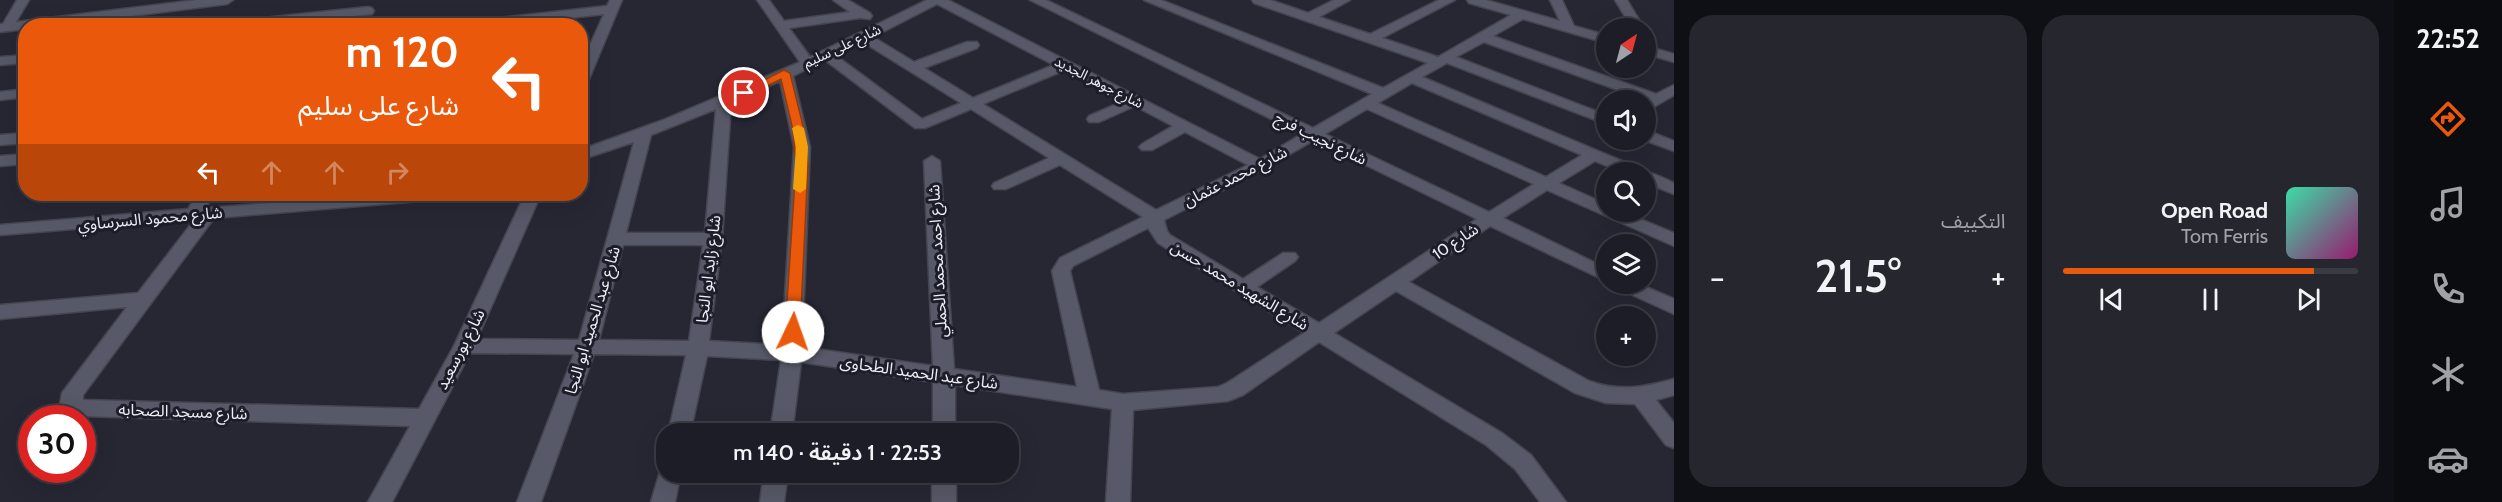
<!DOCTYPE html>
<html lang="ar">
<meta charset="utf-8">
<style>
body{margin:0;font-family:Cabin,"Noto Sans Arabic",sans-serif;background:#25262e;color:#f1f3f6;direction:rtl;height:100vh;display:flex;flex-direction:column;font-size:22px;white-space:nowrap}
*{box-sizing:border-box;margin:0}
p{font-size:20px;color:#a0a2a7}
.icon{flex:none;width:33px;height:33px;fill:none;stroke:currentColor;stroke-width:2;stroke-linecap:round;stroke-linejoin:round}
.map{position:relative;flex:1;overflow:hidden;direction:ltr}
.sheet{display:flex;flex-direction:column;gap:15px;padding:15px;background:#0f1015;width:720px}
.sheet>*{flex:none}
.guide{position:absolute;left:18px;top:18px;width:570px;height:183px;border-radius:24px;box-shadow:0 6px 24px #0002,0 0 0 2px #3a3b43;direction:rtl;background:#ea580c;color:#fff;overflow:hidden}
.needle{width:39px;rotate:36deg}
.controls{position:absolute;left:1596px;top:18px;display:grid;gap:12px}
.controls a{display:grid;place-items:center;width:60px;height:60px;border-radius:50%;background:#1c1d26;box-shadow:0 6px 24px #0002,0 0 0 2px #3a3b43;font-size:30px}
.speed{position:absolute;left:18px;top:405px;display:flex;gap:12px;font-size:30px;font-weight:700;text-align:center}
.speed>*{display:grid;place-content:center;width:78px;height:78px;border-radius:50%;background:#1c1d26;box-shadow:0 6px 24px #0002,0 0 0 2px #3a3b43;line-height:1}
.speed .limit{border:9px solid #d22;background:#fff;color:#111}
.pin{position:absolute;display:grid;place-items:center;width:51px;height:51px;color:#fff;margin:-26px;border:3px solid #fff;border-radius:50%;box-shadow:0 2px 6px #0007}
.me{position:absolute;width:66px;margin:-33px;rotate:3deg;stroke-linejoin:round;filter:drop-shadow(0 0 4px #0008)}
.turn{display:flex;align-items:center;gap:21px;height:126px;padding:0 30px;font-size:27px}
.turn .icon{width:78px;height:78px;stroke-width:2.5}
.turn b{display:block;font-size:42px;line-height:51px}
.lanes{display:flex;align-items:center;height:57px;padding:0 30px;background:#0003;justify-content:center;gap:30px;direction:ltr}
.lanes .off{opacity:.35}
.big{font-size:45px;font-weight:600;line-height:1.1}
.sheet .tile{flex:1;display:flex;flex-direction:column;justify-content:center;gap:9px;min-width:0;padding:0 21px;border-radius:24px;background:#25262e}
.song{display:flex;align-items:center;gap:18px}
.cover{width:72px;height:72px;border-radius:9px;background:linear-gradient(135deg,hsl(160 70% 55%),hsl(320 70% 35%))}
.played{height:6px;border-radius:3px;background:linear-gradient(90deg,#ea580c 85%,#3a3b43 85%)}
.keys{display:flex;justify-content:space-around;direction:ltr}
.heat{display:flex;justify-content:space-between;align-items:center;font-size:33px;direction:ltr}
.sheet .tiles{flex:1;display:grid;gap:15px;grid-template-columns:repeat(2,1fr)}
.trip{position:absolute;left:656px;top:423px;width:363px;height:60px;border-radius:24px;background:#1c1d26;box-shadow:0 6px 24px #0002,0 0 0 2px #3a3b43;font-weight:600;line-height:60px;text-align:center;direction:rtl}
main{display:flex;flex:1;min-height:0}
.tab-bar{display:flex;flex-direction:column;width:108px;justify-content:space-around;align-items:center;background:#0b0c0f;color:#a0a2a7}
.tab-bar .icon{width:42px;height:42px}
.tab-bar .current{color:#ea580c}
.tab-bar b{font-size:27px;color:#f1f3f6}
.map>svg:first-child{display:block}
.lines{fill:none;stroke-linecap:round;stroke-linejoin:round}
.minor-casing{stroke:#44454f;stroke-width:3}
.minor{fill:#585968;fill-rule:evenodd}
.route{fill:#ea580c;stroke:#983908;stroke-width:1.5}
.slow{fill:#f59e0b}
.labels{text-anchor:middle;stroke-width:6;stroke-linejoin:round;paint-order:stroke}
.far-street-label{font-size:14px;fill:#edeef6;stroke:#1c1d29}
.street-label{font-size:16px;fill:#edeef6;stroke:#1c1d29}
</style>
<main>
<nav class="tab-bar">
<b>22:52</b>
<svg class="icon current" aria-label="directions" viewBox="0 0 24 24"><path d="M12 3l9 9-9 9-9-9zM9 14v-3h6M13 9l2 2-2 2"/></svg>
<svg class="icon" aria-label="music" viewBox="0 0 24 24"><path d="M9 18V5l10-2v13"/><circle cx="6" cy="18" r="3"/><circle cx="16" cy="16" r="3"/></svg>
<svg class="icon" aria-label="phone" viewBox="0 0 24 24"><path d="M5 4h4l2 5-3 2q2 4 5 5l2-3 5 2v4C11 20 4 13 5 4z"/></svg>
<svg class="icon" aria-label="climate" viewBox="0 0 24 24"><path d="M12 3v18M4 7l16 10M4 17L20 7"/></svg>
<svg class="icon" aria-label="car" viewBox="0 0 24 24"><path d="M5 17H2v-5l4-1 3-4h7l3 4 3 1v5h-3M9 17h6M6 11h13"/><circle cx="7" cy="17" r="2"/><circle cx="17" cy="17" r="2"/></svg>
</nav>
<section class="sheet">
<div class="tiles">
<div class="tile">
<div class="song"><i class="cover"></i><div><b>Open Road</b><p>Tom Ferris</p></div></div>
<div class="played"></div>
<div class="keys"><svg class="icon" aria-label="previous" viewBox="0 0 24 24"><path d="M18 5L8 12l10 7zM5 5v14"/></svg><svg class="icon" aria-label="pause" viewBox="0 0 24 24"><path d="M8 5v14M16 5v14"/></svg><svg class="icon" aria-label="next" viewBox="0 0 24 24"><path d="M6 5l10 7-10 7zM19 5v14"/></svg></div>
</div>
<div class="tile"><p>التكييف</p>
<div class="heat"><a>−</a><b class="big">21.5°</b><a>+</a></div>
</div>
</div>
</section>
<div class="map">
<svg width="1674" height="502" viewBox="0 0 1674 502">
<rect width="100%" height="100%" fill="#262733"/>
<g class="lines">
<g class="minor-casing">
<path id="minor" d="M17,0h12l-13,22 181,-22h36l-6,4 -176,22h-25v3l-26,3v-8h3z
M610,0h12l-35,84 -7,4v-21l24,-53 -104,12h-44l6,-4 145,-16z
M757,0h12l15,21 66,-9 -17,-12h15l22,13 2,3 -2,3 -10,-1 -71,10 21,29 117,-57h21l312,159 42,-25 -272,-134h16l267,128 59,-34 -228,-94h17l222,88 45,-25 -174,-60 -2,-3h18l38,13 26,-13h16l-31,17 51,17 69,-34h16l-73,38 56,19 73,-42 -42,-12 -2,-3h19l74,21 -10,-21h12l12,26 32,9v8l-83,-24 -30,17 163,58 18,-9v10l-22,13 -6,1v-9l-162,-58 -28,15 150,58v9l-159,-61 -25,14 219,92 2,3h-21l-27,-11 -36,22 47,21v8h17l51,21v13l-127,-56 -44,28 103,50v13l-116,-55 -81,56 180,99c30,11 56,6 85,-2v16l-18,5 18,23v25l-8,-3 -31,-41 -29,-1 -31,-10 -179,-102 -62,42 168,100 29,22 35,47h-26l-25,-33 -29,-24 -167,-103 -76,53 -15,6 -95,9 -3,92h-24l6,-93 -157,-24v49h-22v-52l-132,-20 -9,72h-22l11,-74 -74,-4 -17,78h-22l18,-79 -92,-1 -53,148h-24l57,-148 -104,-1 -78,149h-24l42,-76 -328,-10 -19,-6 -3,-6 2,-11 65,-86 -127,12v-14l138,-12 57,-74 -195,16v-10l188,-16 9,-15h16l-7,14 182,-14h64l-2,4 -6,1 -230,19 -131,177v5l336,9 35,-63 71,-152h16l-64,145 102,1 55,-198 -54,18v-10l86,-31 134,-57zM937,4l117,61 -81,33 -49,-30 53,-20 2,-3 -2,-3h-10l-53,20 -41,-25zM863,42l98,61 -39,16 -87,-64zM825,60l90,68h10l46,-19 78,49 -55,25 -2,3 2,3h12l54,-24 83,52 -83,41 -8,13 25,116 -123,-18 -14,-208 -8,-5 -8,5 9,205 -131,-19 8,-200 -17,-71zM1065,70l59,31 -35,15 -2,3 2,3h10l36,-16 38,20 -31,18 -3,3 3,3h10l33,-18 63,33 -92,45 -173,-106zM780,81l14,66 -12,198 -73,-4 13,-102 9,-136zM1412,83l170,72 -36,22 -168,-74zM716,109l-11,124h-79l25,-98zM1367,109l167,75 -45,28 -164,-78zM1314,140l163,79 -158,104 -62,-36 38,-26 3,-4 -3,-4h-12l-40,26 -73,-44 -3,-4 -3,-11 102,-52zM1148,228l10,15 146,90 -77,50 -9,4 -95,7 -24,-4 -29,-119 3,-5zM623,245h80l-14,96 -90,-1z
M1615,0h12l17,28h-12z
M368,7l4,1 2,3 -2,3 -105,12h-47l6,-4z
M1646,46l28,8v8l-28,-8z
M26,55v8l-26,2v-8z
M26,89v8l-26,3v-8z
M1646,130l28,11v10l-30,-11z
M26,133v10l-26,2v-10z
M26,154v10l-26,2v-10z
M1644,172c11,1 21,7 30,11v11l-28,-11z
M1615,284h24l35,15v15l-57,-26z
M666,464v8h15l-6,30h-24l11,-37z
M764,472h24l-4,30h-24z
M932,472h24v30h-24z"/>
</g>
<use href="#minor" class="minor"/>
</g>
<path class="route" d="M784,70l6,3 14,57 4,35 -8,167 -2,4h-11l-2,-4 11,-167 -3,-35 -12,-51 -33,16h-8l-1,-2z"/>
<path class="slow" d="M798,125l6,3 4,19 -2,42 -6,4 -7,-4 3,-42 -4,-19z"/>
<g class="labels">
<g class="far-street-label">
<text transform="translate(842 46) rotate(-25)" y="5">شارع على سليم</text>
<text transform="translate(1099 82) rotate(27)" y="5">شارع جوهر الجديد</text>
</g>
<g class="street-label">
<text transform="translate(1321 138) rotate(26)" y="6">شارع نجيب فرج</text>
<text transform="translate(1235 176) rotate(-27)" y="6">شارع محمد عثمان</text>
<text transform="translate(150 218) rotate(-5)" y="6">شارع محمود السرساوي</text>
<text transform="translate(1455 241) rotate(-34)" y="6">شارع 10</text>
<text transform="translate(937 261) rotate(-93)" y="6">شارع احمد محمد الحملي</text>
<text transform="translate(708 269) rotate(-83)" y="6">شارع زايد ابو النجا</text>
<text transform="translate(1240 285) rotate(31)" y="6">شارع الشهيد محمد حسن</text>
<text transform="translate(592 320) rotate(-73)" y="6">شارع عبد الحميد ابو النجا</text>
<text transform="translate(460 349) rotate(-63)" y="6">شارع بورسعيد</text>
<text transform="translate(919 372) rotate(8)" y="6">شارع عبد الحميد الطحاوى</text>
<text transform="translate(183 411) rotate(2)" y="6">شارع مسجد الصحابه</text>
</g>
</g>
</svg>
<div class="controls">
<a><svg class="needle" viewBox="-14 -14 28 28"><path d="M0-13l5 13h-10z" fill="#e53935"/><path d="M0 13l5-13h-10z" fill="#a0a2a7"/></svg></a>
<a><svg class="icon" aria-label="sound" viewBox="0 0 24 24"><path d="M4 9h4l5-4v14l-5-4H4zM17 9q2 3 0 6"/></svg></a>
<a><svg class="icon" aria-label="search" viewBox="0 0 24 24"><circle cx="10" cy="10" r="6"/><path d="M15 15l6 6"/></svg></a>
<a><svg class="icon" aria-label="layers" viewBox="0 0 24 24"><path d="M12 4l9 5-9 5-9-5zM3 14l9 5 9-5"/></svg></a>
<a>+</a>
</div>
<div class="speed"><div class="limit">30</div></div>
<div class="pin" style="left:744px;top:93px;background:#d93025"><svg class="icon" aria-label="arrive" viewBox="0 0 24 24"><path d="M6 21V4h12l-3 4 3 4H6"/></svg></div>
<svg class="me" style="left:793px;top:332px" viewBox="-20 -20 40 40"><circle r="19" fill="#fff"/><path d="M0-13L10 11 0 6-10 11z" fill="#ea580c"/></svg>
<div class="trip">22:53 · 1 دقيقة · 140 m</div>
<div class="guide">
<div class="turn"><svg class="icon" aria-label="left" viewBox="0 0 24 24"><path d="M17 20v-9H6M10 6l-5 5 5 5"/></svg><div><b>120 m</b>شارع على سليم</div></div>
<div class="lanes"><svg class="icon" aria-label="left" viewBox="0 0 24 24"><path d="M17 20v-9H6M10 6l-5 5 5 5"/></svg><svg class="icon off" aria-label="ahead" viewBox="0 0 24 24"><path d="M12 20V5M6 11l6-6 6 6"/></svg><svg class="icon off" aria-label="ahead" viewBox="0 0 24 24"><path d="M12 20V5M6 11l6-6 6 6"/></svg><svg class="icon off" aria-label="right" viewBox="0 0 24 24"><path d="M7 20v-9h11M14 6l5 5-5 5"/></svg></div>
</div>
</div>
</main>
